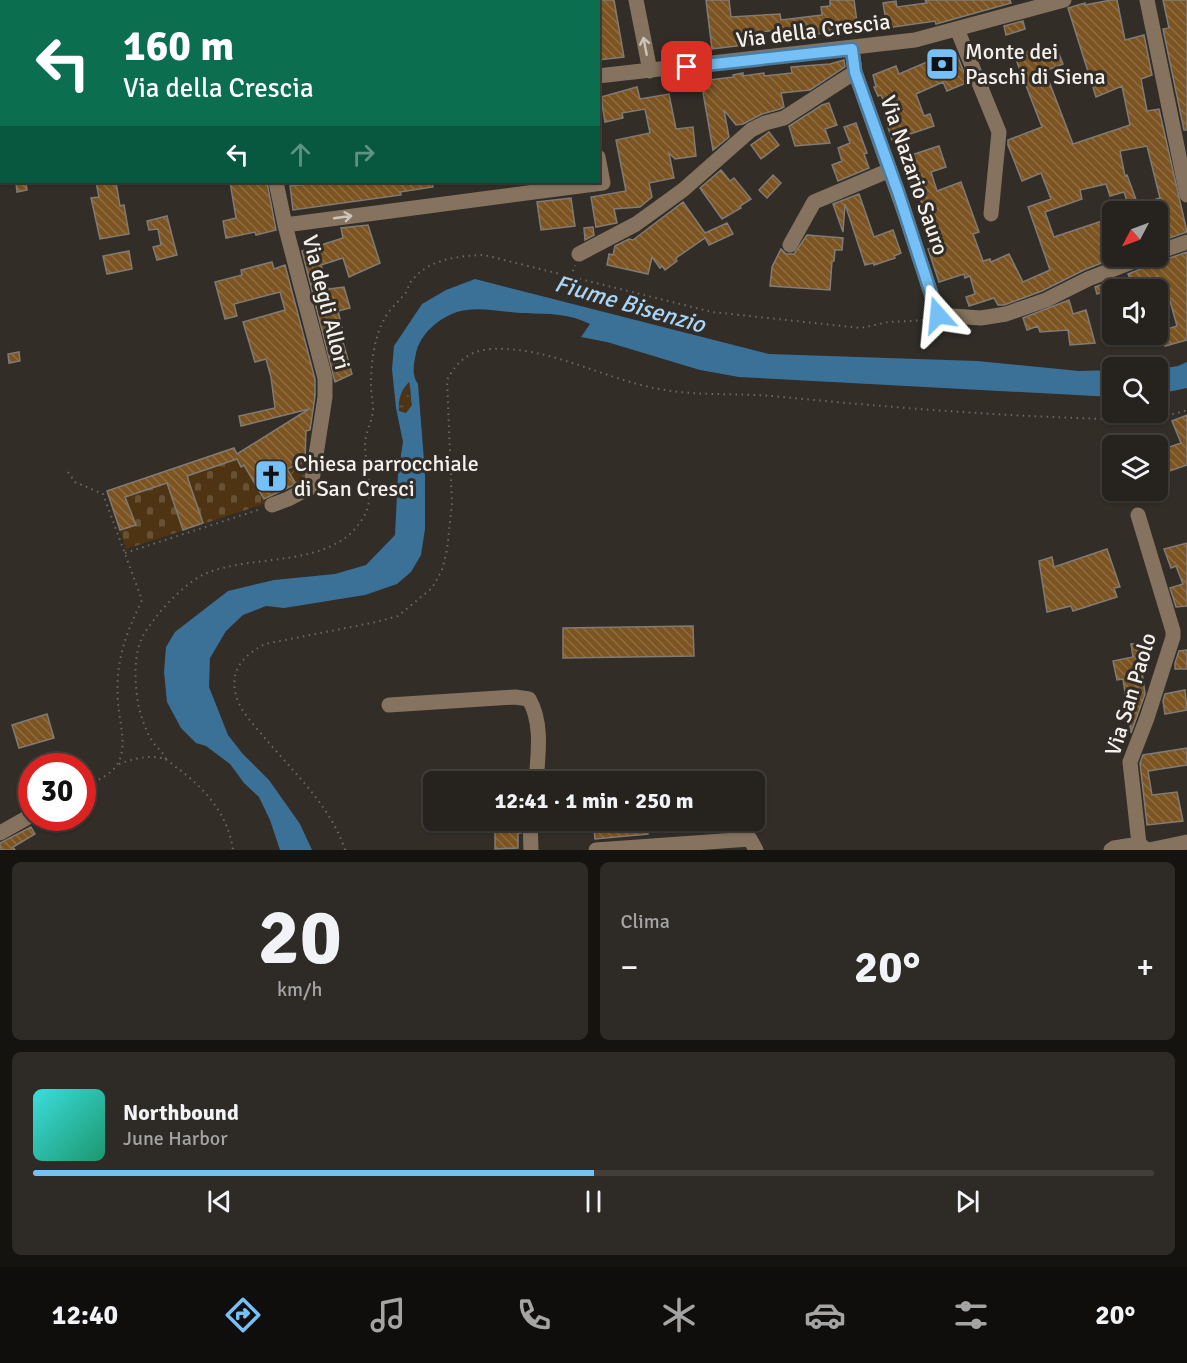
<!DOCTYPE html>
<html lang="it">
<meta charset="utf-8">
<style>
body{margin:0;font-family:Signika,sans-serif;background:#2e2a26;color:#f1f3f6;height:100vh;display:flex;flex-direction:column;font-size:22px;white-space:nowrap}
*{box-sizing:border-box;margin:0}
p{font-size:20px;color:#a4a4a4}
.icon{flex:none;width:33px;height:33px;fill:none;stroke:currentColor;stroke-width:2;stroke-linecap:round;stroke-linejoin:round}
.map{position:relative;height:850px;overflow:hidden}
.panel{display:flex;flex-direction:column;gap:12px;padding:12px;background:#151310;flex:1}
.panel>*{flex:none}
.banner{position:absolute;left:0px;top:0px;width:600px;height:183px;box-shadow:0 2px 4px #0004,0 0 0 2px #423f3b;background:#0b6e4f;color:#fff;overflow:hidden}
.needle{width:39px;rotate:229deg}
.tools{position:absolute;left:1102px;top:201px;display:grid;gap:12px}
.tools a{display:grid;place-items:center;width:66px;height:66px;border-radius:9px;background:#26221d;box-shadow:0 2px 4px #0004,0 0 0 2px #423f3b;font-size:30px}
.speed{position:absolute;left:18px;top:753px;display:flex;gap:12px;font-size:30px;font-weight:700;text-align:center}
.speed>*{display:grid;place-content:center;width:78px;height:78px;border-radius:50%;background:#26221d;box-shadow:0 2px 4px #0004,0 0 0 2px #423f3b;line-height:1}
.speed .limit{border:9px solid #d22;background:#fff;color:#111}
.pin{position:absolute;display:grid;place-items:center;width:51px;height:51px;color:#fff;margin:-26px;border-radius:12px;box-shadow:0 3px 9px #0006}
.me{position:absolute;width:66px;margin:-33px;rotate:342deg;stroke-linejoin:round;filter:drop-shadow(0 0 4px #0008)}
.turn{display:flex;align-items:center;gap:21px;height:126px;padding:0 24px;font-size:27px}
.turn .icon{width:78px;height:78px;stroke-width:2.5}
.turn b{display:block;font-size:42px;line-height:51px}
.lanes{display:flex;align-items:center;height:57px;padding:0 24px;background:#0003;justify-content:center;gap:30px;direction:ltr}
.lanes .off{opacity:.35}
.big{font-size:45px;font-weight:800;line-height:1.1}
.panel .tile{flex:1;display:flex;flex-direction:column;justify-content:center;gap:9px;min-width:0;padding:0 21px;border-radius:9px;background:#2e2a26}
.panel .dial{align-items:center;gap:0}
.dial b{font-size:78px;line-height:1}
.song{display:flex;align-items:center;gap:18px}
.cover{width:72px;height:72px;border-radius:9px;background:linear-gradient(135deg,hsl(180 70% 55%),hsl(160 70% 35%))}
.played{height:6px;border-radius:3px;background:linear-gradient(90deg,#75c0f6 50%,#423f3b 50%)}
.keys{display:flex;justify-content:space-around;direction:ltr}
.heat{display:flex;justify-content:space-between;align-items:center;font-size:33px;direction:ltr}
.panel .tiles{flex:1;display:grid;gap:12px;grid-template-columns:1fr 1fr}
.tile:last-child{grid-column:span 2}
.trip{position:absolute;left:423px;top:771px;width:342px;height:60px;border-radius:9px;background:#26221d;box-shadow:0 2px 4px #0004,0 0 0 2px #423f3b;font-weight:800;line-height:60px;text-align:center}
.tabs{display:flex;height:96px;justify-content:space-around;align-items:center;background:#0f0e0c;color:#a4a4a4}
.tabs .icon{width:42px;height:42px}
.tabs .active{color:#75c0f6}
.tabs b{font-size:27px;color:#f1f3f6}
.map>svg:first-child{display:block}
.wetland{fill:url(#wetland-marsh)}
.cemetery{fill:url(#cemetery-stones)}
.garden{fill:url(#garden-furrows)}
.water{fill:#3b7197;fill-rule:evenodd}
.building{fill:url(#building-back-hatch);stroke:#817b75;stroke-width:1.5}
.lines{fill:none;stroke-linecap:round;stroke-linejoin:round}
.path{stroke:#6d6963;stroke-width:2;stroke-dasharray:1.5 4.5;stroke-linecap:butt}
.minor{stroke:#85735f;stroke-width:15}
.oneway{stroke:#cdc5bb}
.route-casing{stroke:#4c7da0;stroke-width:15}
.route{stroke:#75c0f6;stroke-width:10}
.labels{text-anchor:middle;stroke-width:6;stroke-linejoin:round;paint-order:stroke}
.street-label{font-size:22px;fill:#f4f1ed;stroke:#322d27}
.poi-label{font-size:22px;fill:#f4f1ed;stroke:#322d27;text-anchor:start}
.water-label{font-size:24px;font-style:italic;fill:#a8d5f7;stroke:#322d27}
</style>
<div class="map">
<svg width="1187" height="850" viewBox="0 0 1187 850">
<defs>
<pattern id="wetland-marsh" width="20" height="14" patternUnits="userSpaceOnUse" patternTransform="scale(1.5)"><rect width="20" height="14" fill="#4e3412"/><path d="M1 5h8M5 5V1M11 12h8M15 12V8" fill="none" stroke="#685235"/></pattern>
<pattern id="cemetery-stones" width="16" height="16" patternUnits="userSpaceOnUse" patternTransform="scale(1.5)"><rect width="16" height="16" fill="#4e3412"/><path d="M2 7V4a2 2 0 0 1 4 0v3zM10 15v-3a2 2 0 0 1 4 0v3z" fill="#685235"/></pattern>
<pattern id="garden-furrows" width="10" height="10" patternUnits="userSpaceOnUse" patternTransform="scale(1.5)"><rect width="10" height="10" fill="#4e3412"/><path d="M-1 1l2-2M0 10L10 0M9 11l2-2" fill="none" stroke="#685235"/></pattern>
<pattern id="building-back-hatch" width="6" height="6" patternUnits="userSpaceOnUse" patternTransform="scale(1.5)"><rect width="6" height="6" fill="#7b5422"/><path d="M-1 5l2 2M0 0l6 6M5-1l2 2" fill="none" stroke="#8e6d42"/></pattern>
</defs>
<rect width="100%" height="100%" fill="#322d27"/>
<path class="wetland" d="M409,382l2,2 -2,10 3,11 -6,8 -7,-2 -1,-11z"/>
<path class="cemetery" d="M234,448l7,18 3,-1 23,38 -141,46 -19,-58z"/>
<path class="garden" d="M290,452l5,14 12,-6 3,19 -14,6 -16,-29z"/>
<path class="water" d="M475,279l294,75 208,7 102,10 34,-1v27l-374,-20 -39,-7 -93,-28 -26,-5 9,-13c-10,-5 -20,-8 -31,-9 -11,-2 -22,-1 -33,-2 -21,0 -48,-8 -69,-1 -18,6 -37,22 -41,41 -2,11 -5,21 2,31l7,89v56l-4,26 -10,17 -14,12 -32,11 -81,13 -18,-2 -23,9 -17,16 -16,27 -1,29 19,48 14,18 27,27 31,44 12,26h-32l-10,-30 -11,-23 -15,-14 -14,-19 -24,-18 -10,-3 -15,-15 -14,-26 -3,-30 2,-25 9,-15 53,-41 46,-11 61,-6 31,-9 29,-30 3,-61 5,-32 -7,-34 -4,-39 2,-23 28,-42 24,-14zM409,382c2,4 1,16 3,23l-6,8 -7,-2c-1,-12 2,-20 10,-29z
M1187,362v26l-29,6v-25l20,-3z"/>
<path class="building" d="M598,0h16l10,57 -26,3z
M706,0h23l2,17 49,-3 1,6 41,-5 -1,-8 9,-1v-6h24l4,29 -41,5v2l-36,6 -1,-12 -20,2 1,11 -49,6z
M925,0h85l1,3 -75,21 -1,-3 -48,7 -4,-25 13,-2 1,6 30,-4z
M1111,0h6l8,40 19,-5 8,40 -11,4 6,32 12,-2 28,123 -29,10v-30h-34v-3l36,-11 -13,-52 -27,5 5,25 2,-1 11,30 -9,2 -5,-15 -14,4 -4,-12 -26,6 2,9 -37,13 9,25 57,-19 2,6v32h6l-35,14 -42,21 -38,14h-6l-4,-7 -25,8 -3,-9 9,-3 -5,-18 -5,2 -1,-4 -25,8 -11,-33 8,-2 -18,-55 -4,2 -12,-36 37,-12 7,21 -15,5 6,19 24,-9 18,50 -6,2 10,27 7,-2 1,3 18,-8 14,28 27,-12 -22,-63 23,-8 -10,-26 -19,8 -14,-36v-5l34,-13 -27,-70 24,-10 3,8 15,-6 6,15 -18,7 28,73 57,-19 -8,-39 -26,11 -28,-89 17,-5v2z
M1163,0h24v130h-3l-21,-101 6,-1z
M1023,21l2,8 -19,6 -2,-9z
M955,50l13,32 -21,9 -4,-9 -27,12 8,22 6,-2 4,12 -42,14 -7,-22 5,-1 -9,-22 -3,1 -4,-9h2l-3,-12 23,-9 3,8z
M844,60l1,7 -35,23 -29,3 3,14 -4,2 -18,5 -19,10 -7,1 -12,-15 5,27 -16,13 -12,-69 33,-4 -1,-2 10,-2v3l21,-3v3l28,-3 -1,-6 39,-3z
M637,87l3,12 29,-5 7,35 17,-2 3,29 -21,3 -6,-6 5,25 -25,5 3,14 -12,10 -26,2 3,14 -21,4 -5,-30 35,-6 -10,-51 34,-7 -5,-24 -23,4 1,5 -18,4 -4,-25z
M829,103l8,22 -12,4 5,14 -35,3 -6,-20 33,-21z
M856,123l11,30 -3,1 5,14 -31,13 -6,-16 10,-4 -4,-13 12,-5 -6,-16z
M769,132l10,13 -18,14 -10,-14z
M721,170l9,11 4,-3 17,21 -11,7 1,2 -19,11 -22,-31z
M773,175l8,8 -14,15 -8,-8z
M16,182h10l1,8 -10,2z
M96,182h20l4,24 4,-1 5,29 -29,5 -9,-41 8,-1z
M230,182h37l9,48 -20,5 -1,-3 -29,6 -3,-17 13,-3z
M323,182h109l1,5 -33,5 1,3 -108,15 -3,-24z
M859,194l15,43 19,-7 8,23 -7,3 1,2 -21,7 -1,-2 -8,2 -20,-61 -2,28 -10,-28z
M571,198l4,28 -34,4 -4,-28z
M683,202l22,31 22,-10 6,11 -24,11 -4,-7 -29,20 1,3 -12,9 -3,-4 -2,2 -8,-11 -4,17 -41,-9 2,-11 4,1 2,-9 14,-7 4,1z
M167,216l10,39 -20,5 -4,-13 8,-2 -3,-16 -9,1 -2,-9z
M368,225l12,38 -31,14 -6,-19 -22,7 8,24 15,-2 6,21 -12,3 4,16 -3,1 13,46 -17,8 -33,-131 41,-13 -2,-10z
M593,227l1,8 -9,5 -1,-12z
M807,235l36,3 -1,12h-7l-1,11h-2l-2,29 -60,-4 2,-19 9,-18 5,5h8z
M129,251l3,18 -25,5 -4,-18z
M1187,252v88l-22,6 -4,-15 16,-5 -10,-36 -4,2 -6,-15 -24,9 -5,-12 23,-9 4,-4h6z
M272,262l2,7 11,-4 30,114v17l-5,34 -4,1 -1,30 -18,8 9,15 -32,15 -20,-34 -3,2 -4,-8 -50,17 16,47 -20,7 -16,-47 -42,14 11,28 -16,5 -13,-39 127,-43 3,6 72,-45 -68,17 -2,-10 36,-8 -4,-31 -5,-18 -11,3 -12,-40 42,-12 -5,-18 -46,12 3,12 -12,3 -10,-37 27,-7 -1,-5z
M1106,283l2,7 -11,4 -2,-7z
M1069,300l4,14 13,-4 9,33 -25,2 -2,-15 -28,2 -2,-6 -11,4 -4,-12z
M19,352l1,9 -11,2 -1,-9z
M1187,415v50l-29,10v-24l23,-8 -9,-22z
M1187,543v63l-11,1 -6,-19 13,-4 -7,-18 -5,2 -7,-19z
M1107,549l13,38 -6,1 3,9 -44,14 -2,-5 -24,6 -8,-51 13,-4 2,10z
M693,626l1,30 -131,2v-30z
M1142,643l1,20 -2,1 4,30 -14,39 -8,-54 -6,1 -4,-19 20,-4 -2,-13z
M1187,650v19h-12v-6l4,-12z
M1185,690l2,20 -22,4 -2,-13 2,-7z
M47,714l7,24 -35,10 -7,-23z
M1187,748v17l-39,6 4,24 25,-3 6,29 -36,4 -7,-62 3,-8z
M495,820h25l1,13h-3v15l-23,1z
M593,820h53l2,14 -53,5z
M31,827l4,7 -22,13 2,3h-15v-7z"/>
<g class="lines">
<path class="path" d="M571,277l4,-12
M68,472l7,10 28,12 39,106c-17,36 -27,62 -24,102 1,18 9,42 1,59 -6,14 -24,20 -37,27
M125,553l136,-44
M166,759c-3,-7 -9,-11 -14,-18 -6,-10 -10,-22 -13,-33 -4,-20 -6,-49 2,-68 3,-8 10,-16 15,-23 13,-16 32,-36 51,-44 49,-20 129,-4 157,-57 12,-20 1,-50 1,-72 0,-12 8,-23 8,-35 0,-8 -2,-15 -2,-23 0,-23 3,-50 15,-70 5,-8 12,-14 18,-21 3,-3 4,-8 6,-12 17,-24 47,-27 74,-28l228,57 149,16 27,-6 40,-2
M119,764c14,-5 30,-10 46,-5 5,2 10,8 15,11 27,21 48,45 53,80
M345,850c-14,-44 -52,-78 -81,-113 -11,-13 -26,-28 -29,-46 -4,-24 11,-37 30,-47l111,-22 22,-6 34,-28 10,-18 5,-20 5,-47 -5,-123c10,-19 23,-30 45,-31 56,-3 112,30 167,40 37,7 76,4 113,7 93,9 186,17 280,21 41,1 96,7 135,-7"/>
<path class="minor" d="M255,0v2
M636,0l14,71
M1147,0l40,195
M957,29l42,103 -8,82
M852,49l3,23 50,142 33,101 43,3 25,-4 40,-14 42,-21 59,-23
M598,76l317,-36 149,-40
M0,162h2
M285,225l318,-42 -5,-26
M790,245l24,-43 76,-32
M1158,252l29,-10
M579,254l57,-30 47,-34 68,-60 14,-7 19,-5 71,-46
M272,505l16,-6 23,-12 14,-90v-19l-40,-153 -9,-43
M1138,515l35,116v6l-26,81 -17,44 9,82 8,6
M389,705l126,-8 14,2c14,25 9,55 7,83
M530,820l1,30
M0,833l30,-17
M596,850l154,-11 6,11
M1111,850l3,-2 25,-4
M1149,850l38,-8"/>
</g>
<defs><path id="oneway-shaft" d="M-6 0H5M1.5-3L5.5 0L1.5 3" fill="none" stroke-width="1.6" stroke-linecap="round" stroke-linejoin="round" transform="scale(1.5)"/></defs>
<g class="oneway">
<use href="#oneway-shaft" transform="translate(645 46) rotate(-101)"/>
<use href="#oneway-shaft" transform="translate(343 217) rotate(-8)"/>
</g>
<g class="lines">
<g class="route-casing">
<path id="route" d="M687,67l165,-18 3,23 43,120 40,123"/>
</g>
<use href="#route" class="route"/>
</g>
<defs>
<g id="bank-square" transform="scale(1.725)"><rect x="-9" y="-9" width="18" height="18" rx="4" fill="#75c0f6" stroke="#322d27"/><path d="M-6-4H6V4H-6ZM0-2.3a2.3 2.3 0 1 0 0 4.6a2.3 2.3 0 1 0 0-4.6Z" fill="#111"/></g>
<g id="church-square" transform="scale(1.725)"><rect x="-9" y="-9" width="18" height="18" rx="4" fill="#75c0f6" stroke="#322d27"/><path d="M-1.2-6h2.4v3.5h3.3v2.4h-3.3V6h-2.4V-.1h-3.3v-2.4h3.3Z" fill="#111"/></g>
</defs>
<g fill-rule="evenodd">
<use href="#bank-square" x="942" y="64"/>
<use href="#church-square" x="271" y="476"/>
</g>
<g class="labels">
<g class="street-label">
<text transform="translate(813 30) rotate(-7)" y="8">Via della Crescia</text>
<text transform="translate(915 175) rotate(71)" y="8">Via Nazario Sauro</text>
<text transform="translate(327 302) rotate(76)" y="8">Via degli Allori</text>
<text transform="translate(1130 694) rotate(-73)" y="8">Via San Paolo</text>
</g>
<g class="poi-label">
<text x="965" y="59">Monte dei<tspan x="965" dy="25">Paschi di Siena</tspan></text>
<text x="294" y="471">Chiesa parrocchiale<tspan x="294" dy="25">di San Cresci</tspan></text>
</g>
<g class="water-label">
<text transform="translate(630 304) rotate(16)" y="8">Fiume Bisenzio</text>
</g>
</g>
</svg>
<div class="tools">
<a><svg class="needle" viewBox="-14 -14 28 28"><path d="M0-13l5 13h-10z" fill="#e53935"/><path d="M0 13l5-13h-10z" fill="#a4a4a4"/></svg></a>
<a><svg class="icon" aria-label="sound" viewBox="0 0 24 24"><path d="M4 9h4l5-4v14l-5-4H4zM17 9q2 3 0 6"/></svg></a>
<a><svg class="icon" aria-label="search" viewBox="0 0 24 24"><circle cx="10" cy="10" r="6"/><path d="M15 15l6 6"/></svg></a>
<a><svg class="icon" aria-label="layers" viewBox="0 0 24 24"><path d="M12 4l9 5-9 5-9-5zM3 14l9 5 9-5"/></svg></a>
</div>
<div class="speed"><div class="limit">30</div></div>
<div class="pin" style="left:687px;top:67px;background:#d93025"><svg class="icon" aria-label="arrive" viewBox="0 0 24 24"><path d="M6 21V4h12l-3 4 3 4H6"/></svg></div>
<svg class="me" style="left:938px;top:315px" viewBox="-20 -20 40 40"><path d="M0-17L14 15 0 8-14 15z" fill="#75c0f6" stroke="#fff" stroke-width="4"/></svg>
<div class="trip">12:41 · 1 min · 250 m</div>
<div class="banner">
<div class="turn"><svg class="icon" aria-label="left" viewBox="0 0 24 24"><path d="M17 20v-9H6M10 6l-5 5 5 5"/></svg><div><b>160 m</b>Via della Crescia</div></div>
<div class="lanes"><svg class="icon" aria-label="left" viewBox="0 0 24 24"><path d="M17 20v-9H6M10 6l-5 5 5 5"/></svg><svg class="icon off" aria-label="ahead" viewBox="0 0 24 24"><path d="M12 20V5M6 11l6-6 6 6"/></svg><svg class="icon off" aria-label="right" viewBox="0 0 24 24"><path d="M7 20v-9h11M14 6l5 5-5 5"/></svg></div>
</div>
</div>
<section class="panel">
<div class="tiles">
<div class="tile dial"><b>20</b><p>km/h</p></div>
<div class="tile"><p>Clima</p>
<div class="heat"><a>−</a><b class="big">20°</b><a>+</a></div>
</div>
<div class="tile">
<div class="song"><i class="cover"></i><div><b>Northbound</b><p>June Harbor</p></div></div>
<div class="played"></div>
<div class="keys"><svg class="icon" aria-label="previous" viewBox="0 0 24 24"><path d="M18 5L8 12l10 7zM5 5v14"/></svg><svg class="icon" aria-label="pause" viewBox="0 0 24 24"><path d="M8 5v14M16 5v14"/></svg><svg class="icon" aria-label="next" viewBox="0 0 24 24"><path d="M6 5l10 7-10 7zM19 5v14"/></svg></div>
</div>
</div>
</section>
<nav class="tabs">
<b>12:40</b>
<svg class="icon active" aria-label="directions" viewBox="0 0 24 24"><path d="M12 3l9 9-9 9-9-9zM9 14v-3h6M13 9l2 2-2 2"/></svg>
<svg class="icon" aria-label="music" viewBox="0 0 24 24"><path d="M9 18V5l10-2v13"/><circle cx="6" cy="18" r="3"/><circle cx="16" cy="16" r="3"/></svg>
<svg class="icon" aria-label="phone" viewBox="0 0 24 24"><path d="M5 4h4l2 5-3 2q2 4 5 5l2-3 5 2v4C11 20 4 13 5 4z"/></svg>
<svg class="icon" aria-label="climate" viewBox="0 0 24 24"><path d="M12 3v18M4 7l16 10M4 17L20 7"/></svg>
<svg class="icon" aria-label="car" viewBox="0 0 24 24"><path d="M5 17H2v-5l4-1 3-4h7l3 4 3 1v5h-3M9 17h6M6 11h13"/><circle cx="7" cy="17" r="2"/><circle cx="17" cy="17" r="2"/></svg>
<svg class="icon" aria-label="filters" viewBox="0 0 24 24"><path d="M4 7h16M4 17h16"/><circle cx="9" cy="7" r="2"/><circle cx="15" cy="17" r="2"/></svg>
<b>20°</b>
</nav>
